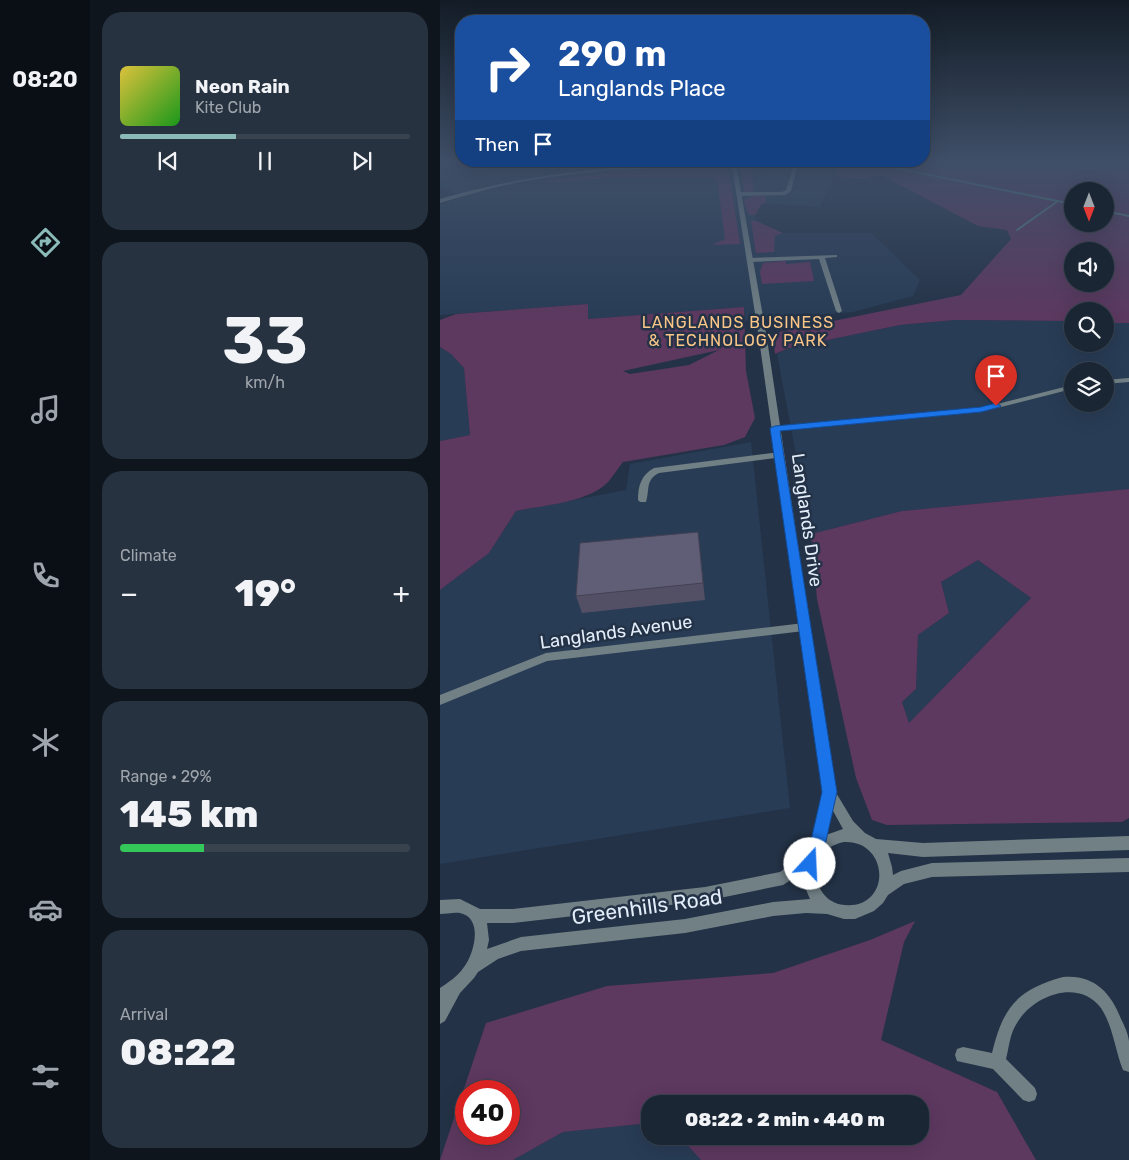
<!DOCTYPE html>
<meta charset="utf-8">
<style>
body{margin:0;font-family:Rubik,sans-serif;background:#273240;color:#f1f3f6;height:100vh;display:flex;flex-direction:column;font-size:19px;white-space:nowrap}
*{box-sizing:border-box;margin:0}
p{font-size:16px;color:#9fa5ac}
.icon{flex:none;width:28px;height:28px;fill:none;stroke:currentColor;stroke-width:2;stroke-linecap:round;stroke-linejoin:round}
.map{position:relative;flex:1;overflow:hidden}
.drawer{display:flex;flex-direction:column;gap:12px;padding:12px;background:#0e151d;width:350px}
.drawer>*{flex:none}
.top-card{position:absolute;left:15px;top:15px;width:475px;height:152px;border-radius:20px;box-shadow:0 5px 20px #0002,0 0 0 1px #38434f;background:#1a4fa0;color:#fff;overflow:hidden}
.needle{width:32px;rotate:180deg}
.fabs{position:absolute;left:624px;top:182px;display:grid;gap:10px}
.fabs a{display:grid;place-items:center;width:50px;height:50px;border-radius:50%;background:#1a2634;box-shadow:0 5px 20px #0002,0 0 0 1px #38434f;font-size:25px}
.speed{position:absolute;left:15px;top:1080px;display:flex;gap:10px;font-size:25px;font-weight:700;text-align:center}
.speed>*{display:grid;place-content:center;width:65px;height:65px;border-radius:50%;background:#1a2634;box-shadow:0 5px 20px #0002,0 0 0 1px #38434f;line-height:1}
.speed .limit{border:8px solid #d22;background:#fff;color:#111}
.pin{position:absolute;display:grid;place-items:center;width:42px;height:42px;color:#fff;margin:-51px -21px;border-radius:50% 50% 50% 0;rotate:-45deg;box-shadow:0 0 5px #0007}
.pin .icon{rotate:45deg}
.me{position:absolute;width:55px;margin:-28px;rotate:20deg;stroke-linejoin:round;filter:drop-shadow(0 0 4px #0008)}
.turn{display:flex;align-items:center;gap:18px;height:105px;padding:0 20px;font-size:22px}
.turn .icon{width:65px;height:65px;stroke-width:2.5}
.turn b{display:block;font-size:35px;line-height:42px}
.then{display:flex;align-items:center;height:48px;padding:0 20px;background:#0003;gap:10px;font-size:19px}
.big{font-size:38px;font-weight:800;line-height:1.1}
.drawer .card{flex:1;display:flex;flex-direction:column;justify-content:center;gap:8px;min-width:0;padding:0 18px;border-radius:20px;background:#273240}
.drawer .dial{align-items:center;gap:0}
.dial b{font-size:65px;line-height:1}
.song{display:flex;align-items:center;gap:15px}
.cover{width:60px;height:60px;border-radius:8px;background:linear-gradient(135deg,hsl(50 70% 55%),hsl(120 70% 35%))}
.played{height:5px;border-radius:2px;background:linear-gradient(90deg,#8bbbb9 40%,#38434f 40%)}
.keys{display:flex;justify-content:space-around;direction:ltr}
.heat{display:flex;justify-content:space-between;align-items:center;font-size:28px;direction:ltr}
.charge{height:8px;border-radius:4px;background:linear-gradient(90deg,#34c759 29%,#38434f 0)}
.trip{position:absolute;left:201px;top:1095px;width:288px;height:50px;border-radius:20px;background:#1a2634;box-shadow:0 5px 20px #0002,0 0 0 1px #38434f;font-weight:800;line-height:50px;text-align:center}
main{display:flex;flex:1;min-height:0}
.tab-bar{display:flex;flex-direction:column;width:90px;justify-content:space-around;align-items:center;background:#0a0f15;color:#9fa5ac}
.tab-bar .icon{width:35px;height:35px}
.tab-bar .active{color:#8bbbb9}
.tab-bar b{font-size:22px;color:#f1f3f6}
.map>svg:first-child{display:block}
.built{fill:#283c55;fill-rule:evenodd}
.green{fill:#5d385f;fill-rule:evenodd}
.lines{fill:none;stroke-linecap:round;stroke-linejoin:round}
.stream{stroke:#568484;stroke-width:2}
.minor{fill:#718085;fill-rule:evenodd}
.tertiary{fill:#718085;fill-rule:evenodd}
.wall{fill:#535066}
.shaded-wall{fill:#434153}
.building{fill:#605d77;stroke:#434153}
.route{fill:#1a73e8;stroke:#114b97}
.labels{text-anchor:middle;stroke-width:5;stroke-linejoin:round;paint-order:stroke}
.far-neighbourhood-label{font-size:16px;letter-spacing:1px;fill:#fbc687;stroke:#233246}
.street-label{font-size:18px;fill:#e3edfa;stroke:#233246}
.near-street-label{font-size:21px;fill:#e3edfa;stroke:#233246}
</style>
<main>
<nav class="tab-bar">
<b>08:20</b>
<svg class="icon active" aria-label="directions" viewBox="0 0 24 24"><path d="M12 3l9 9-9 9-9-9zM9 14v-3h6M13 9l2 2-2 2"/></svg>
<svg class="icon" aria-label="music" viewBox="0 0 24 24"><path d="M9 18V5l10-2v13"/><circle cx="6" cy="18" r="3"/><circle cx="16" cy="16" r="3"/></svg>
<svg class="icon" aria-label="phone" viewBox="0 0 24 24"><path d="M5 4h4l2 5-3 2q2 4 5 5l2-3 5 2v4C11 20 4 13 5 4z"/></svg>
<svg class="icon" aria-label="climate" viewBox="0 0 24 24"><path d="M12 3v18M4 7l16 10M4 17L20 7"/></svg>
<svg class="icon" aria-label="car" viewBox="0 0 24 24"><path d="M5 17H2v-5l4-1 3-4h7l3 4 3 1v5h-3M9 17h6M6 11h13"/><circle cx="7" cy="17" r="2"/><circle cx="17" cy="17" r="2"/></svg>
<svg class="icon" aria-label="filters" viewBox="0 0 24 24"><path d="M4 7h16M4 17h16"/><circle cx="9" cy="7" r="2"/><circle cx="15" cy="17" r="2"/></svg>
</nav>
<section class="drawer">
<div class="card">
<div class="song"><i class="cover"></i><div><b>Neon Rain</b><p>Kite Club</p></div></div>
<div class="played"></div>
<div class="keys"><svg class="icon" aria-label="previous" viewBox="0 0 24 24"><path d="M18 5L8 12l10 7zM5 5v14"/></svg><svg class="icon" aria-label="pause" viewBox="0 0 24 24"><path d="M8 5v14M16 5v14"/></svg><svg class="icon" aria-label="next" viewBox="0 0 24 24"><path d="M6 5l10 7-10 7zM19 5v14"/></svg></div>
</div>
<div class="card dial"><b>33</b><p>km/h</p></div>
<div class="card"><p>Climate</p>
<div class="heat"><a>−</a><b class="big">19°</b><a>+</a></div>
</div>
<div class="card"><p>Range · 29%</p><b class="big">145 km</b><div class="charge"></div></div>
<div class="card"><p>Arrival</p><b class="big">08:22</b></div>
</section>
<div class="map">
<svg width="689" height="1160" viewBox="0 0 689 1160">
<rect width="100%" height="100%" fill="#233246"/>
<path class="built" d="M0,160l140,1 13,6 133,-6h112l4,1 -23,45 -54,-4 -4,2 -6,10 1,6 27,12h88l49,47 -7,16 -60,16 -108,9 -1,-14 -156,12 -1,-15 -147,11v-111l24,-7 -24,-12z
M514,320l118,1v23h33v-21h24v166l-227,22 -91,23 -34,-180 12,-6 111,-23zM632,371h33v33h-33z
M0,347l11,7 13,14 6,67 -30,6z
M311,442l39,366 -350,56v-274l49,-37 27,-42 110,-21 4,-26z
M538,560l53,38 -122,125 -7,-21 14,-13 2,-54 31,-22 -8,-31z
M210,1123v13h29l22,24h-188l50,-28z"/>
<path class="green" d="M484,160h205v163h-24v-12h-33v10l-118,-1 -54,5 -111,23 -14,6 -3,-19 7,-3 182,-37 50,-56 -4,-9 -29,-4 -97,-51 -17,4 -29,-2 7,-14 -4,-2zM632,191h33v33h-33zM632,251h33v33h-33z
M140,161h55l5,4 -47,2z
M301,161h12v32l-9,-1z
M274,168l12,1 3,3 11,72 -28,1 13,-6 -8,-59 -5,-3 -105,1 -62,5v-2l88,-11z
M313,196h13l-1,7 -4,2 -6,10h-6l-5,-13 1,-3z
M311,221h5l27,12 -8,3 -1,16 -18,1z
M346,261v3l24,-2 4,19 -52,3 -2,-12 3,-9z
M148,304v15l156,-12 2,64 9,47 -10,19 -21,8 -101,17c-5,6 -9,13 -14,19 -20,22 -66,24 -93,30l-27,42 -49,37v-149l30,-6 -6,-67 -13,-14 -11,-7v-27l16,-6zM279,350l-30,15 -59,9 -7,-3z
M689,489v329l-7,4 -235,3 -15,-5 -16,-42 -39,-179 -6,-65 91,-23zM538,560l53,38 -122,125 -7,-21 14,-13 2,-54 31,-22 -8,-31z
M475,921l-11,21 -23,98 116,52 39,68h-335l-22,-24h241v-32h-270v19l-87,9 -50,28h-73l46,-137 121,-37 166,-13 97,-33zM26,1091h43v43h-43z"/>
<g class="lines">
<path class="stream" d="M456,168l176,36
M665,211l24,5
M577,230l41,-29"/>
<path class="minor" d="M355,166l2,1 -6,24 -6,4 -46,1 -3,-2 3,-2h43l4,-2 7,-23z
M397,255v2l-12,1 17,53 -3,2 -3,-2 -17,-52 -69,3 -3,-2 3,-2z
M689,378v4l-24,2v-4z
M632,385v4l-91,23 -206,19 -4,-2 4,-2 206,-19z
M340,452l4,3 -1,2 -124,16c-14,7 -9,17 -13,29h-6l-2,-2c0,-14 3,-25 16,-32z
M364,623l4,1 1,3 -1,3 -4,1 -257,30 -107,44v-10l106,-42z
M623,977c30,-3 48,15 58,42 3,6 7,14 8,22 0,10 0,21 0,31l-6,-2c-8,-20 -10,-44 -22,-62 -22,-30 -68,-13 -84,15 -7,10 -8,24 -11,36l29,29 2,6 -2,6 -6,2 -6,-2 -30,-31 -36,-8 -2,-6 2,-6 6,-2 29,6c11,-45 24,-63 71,-76z"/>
<path class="tertiary" d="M296,164l31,175 68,452 18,30 12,12 11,6 47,4 206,-7v14l-206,7 -35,-4 4,14 1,8 8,-4 31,-8 197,-5v14l-197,5 -28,7 -16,11 -5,8 -9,8 -19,8h-11l-17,-5 -21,-1 -33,3 -88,17 -164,18 -23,8 -20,13 -4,6 -14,15 -15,28 -5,3v-36c9,-6 18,-12 24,-21 10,-13 20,-49 -4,-54 -6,-1 -14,1 -20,1v-14l20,-1 20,10h33l192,-22 75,-15 30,-21 13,-59 -64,-453 -27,-173c-74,2 -149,3 -222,18 -23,5 -46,12 -70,19v-4c76,-22 152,-32 231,-34 21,-1 44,-3 65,-1zM392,809l11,20 -17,6zM404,842c43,-2 48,59 8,63 -42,4 -49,-56 -8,-63zM363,872l1,13 6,14 -37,3 -88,17 -164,18 -34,12 2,-9 -2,-17h26l192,-22 78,-16z"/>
</g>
<path class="wall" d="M258,532l7,68 -123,13 -6,-17z"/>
<path class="shaded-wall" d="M258,532l2,17 5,51 -2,-17z"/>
<path class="building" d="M258,532l5,51 -127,13 4,-53z"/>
<linearGradient id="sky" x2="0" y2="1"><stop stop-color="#131c26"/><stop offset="0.5" stop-color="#3f4f68"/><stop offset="1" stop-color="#3f4f68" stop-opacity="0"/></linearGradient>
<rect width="689" height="322" fill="url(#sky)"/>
<path class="route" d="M556,403l5,3 -1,1 -19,5 -201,19 57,361 -13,58 -9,20 -5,2 -6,-2 -2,-6 7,-15 13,-57 -52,-364 5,-2 206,-19z"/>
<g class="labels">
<g class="far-neighbourhood-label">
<text x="298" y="328">LANGLANDS BUSINESS<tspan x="298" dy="18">&amp; TECHNOLOGY PARK</tspan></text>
</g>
<g class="street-label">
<text transform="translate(367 520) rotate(82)" y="6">Langlands Drive</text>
<text transform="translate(176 632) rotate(-8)" y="6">Langlands Avenue</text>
</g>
<g class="near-street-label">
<text transform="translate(207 907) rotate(-8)" y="7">Greenhills Road</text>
</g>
</g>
</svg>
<div class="fabs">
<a><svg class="needle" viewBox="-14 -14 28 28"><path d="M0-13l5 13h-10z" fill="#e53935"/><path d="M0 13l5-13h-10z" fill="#9fa5ac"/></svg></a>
<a><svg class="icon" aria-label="sound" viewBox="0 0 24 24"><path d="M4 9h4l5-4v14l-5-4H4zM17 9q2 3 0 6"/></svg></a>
<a><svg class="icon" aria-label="search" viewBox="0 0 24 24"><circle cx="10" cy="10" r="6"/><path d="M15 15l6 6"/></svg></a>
<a><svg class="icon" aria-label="layers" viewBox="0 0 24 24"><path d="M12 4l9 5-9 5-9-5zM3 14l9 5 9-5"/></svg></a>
</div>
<div class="speed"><div class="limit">40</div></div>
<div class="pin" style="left:556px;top:406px;background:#d93025"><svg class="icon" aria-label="arrive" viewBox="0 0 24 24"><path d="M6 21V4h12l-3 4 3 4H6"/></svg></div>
<svg class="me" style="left:370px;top:864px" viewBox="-20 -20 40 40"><circle r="19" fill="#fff"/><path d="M0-13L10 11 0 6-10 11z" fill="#1a73e8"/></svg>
<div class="trip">08:22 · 2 min · 440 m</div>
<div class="top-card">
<div class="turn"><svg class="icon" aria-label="right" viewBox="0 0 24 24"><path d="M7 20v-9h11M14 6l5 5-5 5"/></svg><div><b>290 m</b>Langlands Place</div></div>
<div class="then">Then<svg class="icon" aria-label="arrive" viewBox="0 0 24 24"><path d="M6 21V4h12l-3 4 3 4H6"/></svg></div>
</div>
</div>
</main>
